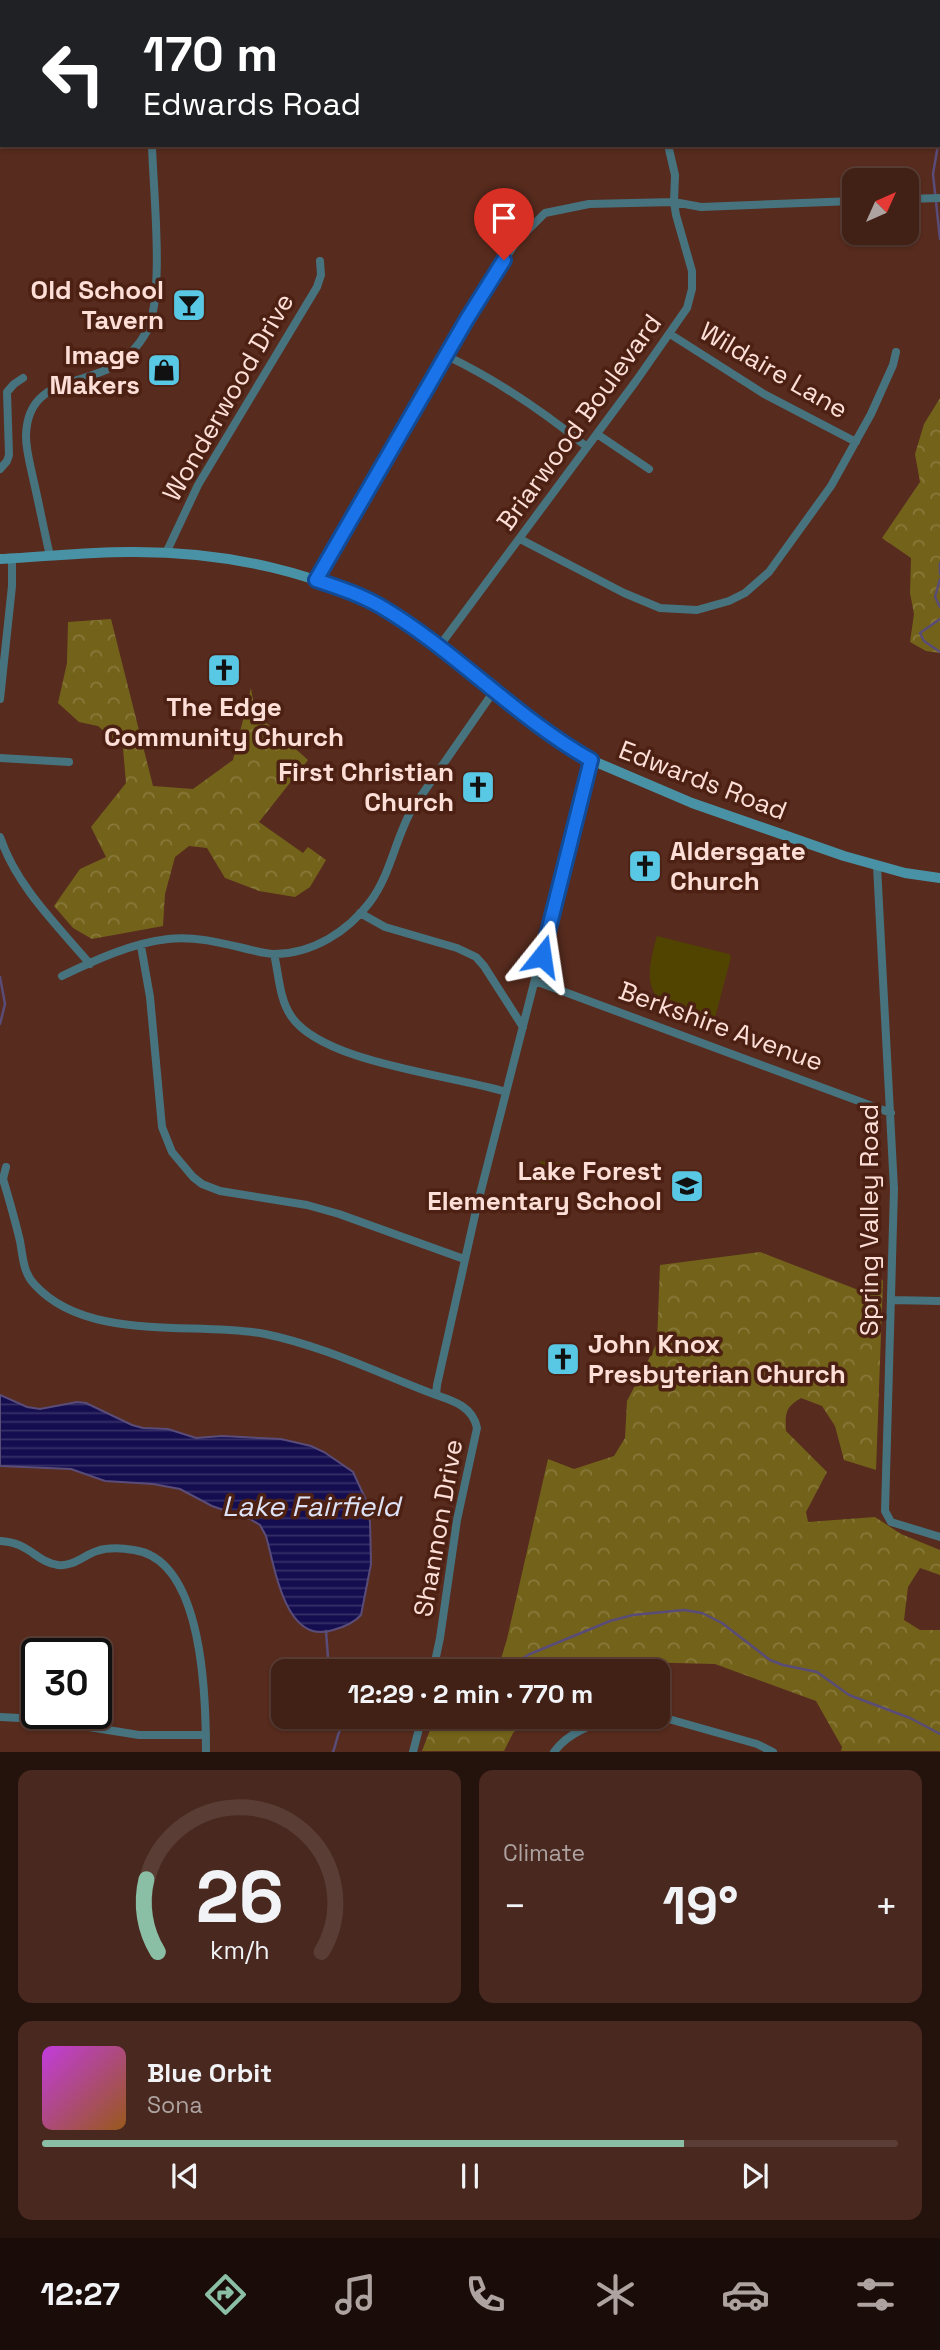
<!DOCTYPE html>
<meta charset="utf-8">
<style>
body{margin:0;font-family:"Space Grotesk",sans-serif;background:#48281f;color:#f1f3f6;height:100vh;display:flex;flex-direction:column;font-size:26px;white-space:nowrap}
*{box-sizing:border-box;margin:0}
p{font-size:23px;color:#aea3a1}
.icon{flex:none;width:38px;height:38px;fill:none;stroke:currentColor;stroke-width:2;stroke-linecap:round;stroke-linejoin:round}
.map{position:relative;height:1752px;overflow:hidden}
.sheet{display:flex;flex-direction:column;gap:18px;padding:18px;background:#24120c;flex:1}
.sheet>*{flex:none}
.hud{position:absolute;left:0px;top:0px;width:942px;height:147px;box-shadow:0 2px 5px #0004,0 0 0 2px #5a3e35;background:#202124;color:#fff;overflow:hidden}
.needle{width:46px;rotate:45deg}
.fabs{position:absolute;left:842px;top:168px;display:grid;gap:14px}
.fabs a{display:grid;place-items:center;width:77px;height:77px;border-radius:14px;background:#412016;box-shadow:0 2px 5px #0004,0 0 0 2px #5a3e35;font-size:35px}
.speed{position:absolute;left:21px;top:1638px;display:flex;gap:14px;font-size:35px;font-weight:700;text-align:center}
.speed>*{display:grid;place-content:center;width:91px;height:91px;border-radius:50%;background:#412016;box-shadow:0 2px 5px #0004,0 0 0 2px #5a3e35;line-height:1}
.speed .limit{border:4px solid #111;border-radius:10px;background:#fff;color:#111}
.pin{position:absolute;display:grid;place-items:center;width:60px;height:60px;color:#fff;margin:-72px -30px;border-radius:50% 50% 50% 0;rotate:-45deg;box-shadow:0 0 7px #0007}
.pin .icon{rotate:45deg}
.me{position:absolute;width:77px;margin:-38px;rotate:15deg;stroke-linejoin:round;filter:drop-shadow(0 0 5px #0008)}
.turn{display:flex;align-items:center;gap:24px;height:147px;padding:0 28px;font-size:32px}
.turn .icon{width:91px;height:91px;stroke-width:2.5}
.turn b{display:block;font-size:49px;line-height:60px}
.big{font-size:52px;font-weight:700;line-height:1.1}
.sheet .tile{flex:1;display:flex;flex-direction:column;justify-content:center;gap:10px;min-width:0;padding:0 24px;border-radius:14px;background:#48281f}
.sheet .dial{align-items:center;gap:0}
.dial svg{height:182px;overflow:visible;fill:none;stroke:#5a3e35;stroke-width:7;stroke-linecap:round;text-anchor:middle}
.dial text{fill:#f1f3f6;stroke:none}
.song{display:flex;align-items:center;gap:21px}
.cover{width:84px;height:84px;border-radius:10px;background:linear-gradient(135deg,hsl(290 70% 55%),hsl(30 70% 35%))}
.played{height:7px;border-radius:4px;background:linear-gradient(90deg,#8abfa5 75%,#5a3e35 75%)}
.keys{display:flex;justify-content:space-around;direction:ltr}
.heat{display:flex;justify-content:space-between;align-items:center;font-size:38px;direction:ltr}
.sheet .tiles{flex:1;display:grid;gap:18px;grid-template-columns:1fr 1fr}
.tile:last-child{grid-column:span 2}
.trip{position:absolute;left:271px;top:1659px;width:399px;height:70px;border-radius:14px;background:#412016;box-shadow:0 2px 5px #0004,0 0 0 2px #5a3e35;font-weight:700;line-height:70px;text-align:center}
.dock{display:flex;height:112px;justify-content:space-around;align-items:center;background:#1a0d09;color:#aea3a1}
.dock .icon{width:49px;height:49px}
.dock .on{color:#8abfa5}
.dock b{font-size:32px;color:#f1f3f6}
.map>svg:first-child{display:block}
.forest{fill:url(#forest-crowns)}
.park{fill:url(#park-crowns)}
.pitch{fill:#514400}
.water{fill:url(#water-rules);stroke:#5a4c78;stroke-width:2}
.lines{fill:none;stroke-linecap:round;stroke-linejoin:round}
.stream{stroke:#5a4c78;stroke-width:2.5}
.street{stroke:#47737e;stroke-width:8}
.secondary{stroke:#4992a5;stroke-width:10}
.primary{stroke:#47aac2;stroke-width:12}
.route-casing{stroke:#114b97;stroke-width:18}
.route{stroke:#1a73e8;stroke-width:12}
.labels{text-anchor:middle;stroke-width:7;stroke-linejoin:round;paint-order:stroke}
.poi-label{font-size:26px;font-weight:bold;fill:#fddfd7;stroke:#4c2114;text-anchor:end}
.street-label{font-size:26px;fill:#fddfd7;stroke:#4c2114}
.water-label{font-size:28px;font-style:italic;fill:#dde2f7;stroke:#4c2114}
</style>
<div class="map">
<svg width="940" height="1752" viewBox="0 0 940 1752">
<defs>
<pattern id="forest-crowns" width="20" height="18" patternUnits="userSpaceOnUse" patternTransform="scale(1.75)"><rect width="20" height="18" fill="#73631a"/><path d="M2 6a3 3 0 1 1 6 0M12 15a3 3 0 1 1 6 0" fill="none" stroke="#88793b"/></pattern>
<pattern id="park-crowns" width="20" height="18" patternUnits="userSpaceOnUse" patternTransform="scale(1.75)"><rect width="20" height="18" fill="#514400"/><path d="M2 6a3 3 0 1 1 6 0M12 15a3 3 0 1 1 6 0" fill="none" stroke="#6b5f24"/></pattern>
<pattern id="water-rules" width="6" height="5" patternUnits="userSpaceOnUse" patternTransform="scale(1.75)"><rect width="6" height="5" fill="#140d50"/><path d="M0 2.5h6" fill="none" stroke="#373068"/></pattern>
</defs>
<rect width="100%" height="100%" fill="#572b1e"/>
<path class="forest" d="M940,398v255l-14,-2 -16,-9 4,-28 -4,-21 1,-35 -29,-20 38,-56 -5,-28 9,-30z
M111,619l42,167 40,3 40,-29 18,-72 4,25 53,47 -49,62 44,31 5,-6 18,13 -16,27 -15,10 -36,-6 -34,-13 -18,-30 -18,-2 -14,11 -10,37 -2,32 -71,13 -19,-11 -19,-22 26,-37 26,-12 -15,-30 35,-44 -3,-35 -25,-22 -19,-4 -21,-19 9,-40 1,-41z
M760,1252l101,39 22,-11 -7,190 -32,-10 -9,-34 -13,-20 -21,-8c-16,9 -16,16 -15,33l41,41 -21,40 2,10 67,-5 26,17 39,16v25l-20,-7 -12,19 -4,33 16,10h20v121h-99l1,-4 -26,-46 -101,-37 -121,-3 -12,10h-91l10,-12 6,-20 41,-180 26,10 40,-13 11,-18 2,-37 30,-58 3,-78z
M435,1717h96l-18,16 -9,18h-82z"/>
<path class="park" d="M540,1161l21,2 -8,20 -10,1z"/>
<path class="pitch" d="M657,936l72,18 2,3 -19,72c-52,-26 -75,-27 -55,-93z"/>
<path class="water" d="M0,1395l27,12 13,2 37,-7 9,1 46,22 11,3 25,1 28,9 26,-2 59,3 30,7 13,6 29,20 13,28 4,22 1,42 -10,51c-7,8 -17,12 -28,15 -48,16 -58,-63 -67,-94l-6,-11 -10,-6 -38,-13 -32,-17 -27,-5 -48,-3 -34,-12 -71,-3z"/>
<g class="lines">
<path class="stream" d="M742,0l2,2
M936,2v-1
M938,145l-5,29 7,65
M940,563v11
M940,579l-5,18 5,10
M940,619l-20,14 4,8 16,11
M0,977l5,27 -5,20
M326,1631l3,40
M500,1671l30,-17 80,-33 23,-6 51,-5 18,3 20,10 48,37 13,5 34,7 32,23 61,23 30,16
M333,1752c7,-18 2,-24 22,-35"/>
<path class="street" d="M622,0v2
M150,2l1,-2
M906,199l34,-1
M670,334l94,60 92,48
M447,356c50,24 97,56 140,91
M597,434l52,35
M0,469l7,-8 2,-6 -2,-63 7,-8 9,-6
M520,539l104,54 36,15 37,2 32,-9 16,-8 24,-21 62,-86 40,-72 22,-49 3,-13
M166,553l32,-68 119,-198 4,-12 -1,-14
M50,556c-6,-26 -11,-52 -17,-78 -3,-14 -7,-28 -7,-42 1,-57 53,-50 88,-70 14,-8 25,-21 33,-35 18,-36 6,-142 5,-186
M316,580l151,-261 49,-77 29,-29 44,-9 85,-2 27,5 153,-6
M438,648l198,-267 51,-73 5,-19v-18l-16,-56 -2,-13 1,-27 -7,-30
M0,699l12,-113v-27
M0,758l69,4
M0,837c17,50 57,88 90,127
M877,866l17,323 -9,322 6,11 49,15
M360,913l25,14 72,21 19,9 8,9 39,61
M141,946l9,51 12,130 10,25 21,25 9,7 18,7 87,14 32,9 125,45
M274,954c5,21 5,44 17,62 31,47 161,59 215,76
M62,976c33,-16 70,-33 106,-37 25,-3 50,3 75,9 9,2 21,6 31,6 39,0 74,-23 96,-52 21,-28 25,-63 42,-93l82,-118
M535,981l356,132
M6,1167l-3,12c6,20 12,41 17,62 3,16 3,32 15,44 53,58 161,36 230,49 59,12 115,40 171,61
M891,1300l49,1
M0,1541c29,1 36,21 58,24 15,2 26,-10 39,-14 12,-4 25,-3 37,-1 70,10 72,149 72,202
M433,1671l7,-33 17,-118 20,-92c-4,-21 -23,-27 -41,-33l1,-10 40,-179 114,-446
M658,1716l99,28 16,8
M0,1717l39,2 100,16h67
M413,1752l9,-35
M554,1752c15,-21 40,-28 63,-35"/>
<path class="secondary" d="M0,559c43,-2 85,-7 128,-7 95,-1 196,19 277,70l142,111 44,27 101,43 152,53 61,17 35,5"/>
<path class="primary" d="M212,0l17,2
M22,2l49,-2
M231,2l29,-2
M0,10l2,-1"/>
</g>
<g class="lines">
<g class="route-casing">
<path id="route" d="M504,260l-37,59 -151,261c21,7 43,14 64,26 75,44 135,111 211,154l-49,196"/>
</g>
<use href="#route" class="route"/>
</g>
<defs>
<g id="bar-square" transform="scale(1.75)"><rect x="-9" y="-9" width="18" height="18" rx="4" fill="#59c8e4" stroke="#4c2114"/><path d="M-6-5H6L.8 .8V4.5H3.5V6h-7V4.5H-.8V.8Z" fill="#111"/></g>
<g id="shop-square" transform="scale(1.75)"><rect x="-9" y="-9" width="18" height="18" rx="4" fill="#59c8e4" stroke="#4c2114"/><path d="M-5-2.5h2.3a2.7 3.5 0 0 1 5.4 0H5L5.5 6h-11ZM-1.5-2.5h3a1.5 2.3 0 0 0-3 0Z" fill="#111"/></g>
<g id="church-square" transform="scale(1.75)"><rect x="-9" y="-9" width="18" height="18" rx="4" fill="#59c8e4" stroke="#4c2114"/><path d="M-1.2-6h2.4v3.5h3.3v2.4h-3.3V6h-2.4V-.1h-3.3v-2.4h3.3Z" fill="#111"/></g>
<g id="school-square" transform="scale(1.75)"><rect x="-9" y="-9" width="18" height="18" rx="4" fill="#59c8e4" stroke="#4c2114"/><path d="M0-5L7-2L0 1L-7-2ZM-4 1L0 2.5L4 1V4Q0 6-4 4Z" fill="#111"/></g>
</defs>
<g fill-rule="evenodd">
<use href="#bar-square" x="189" y="305"/>
<use href="#shop-square" x="164" y="370"/>
<use href="#church-square" x="224" y="670"/>
<use href="#church-square" x="478" y="787"/>
<use href="#church-square" x="645" y="866"/>
<use href="#school-square" x="687" y="1186"/>
<use href="#church-square" x="563" y="1359"/>
</g>
<g class="labels">
<g class="poi-label">
<text x="164" y="299">Old School<tspan x="164" dy="30">Tavern</tspan></text>
<text x="140" y="364">Image<tspan x="140" dy="30">Makers</tspan></text>
<text x="224" y="716" text-anchor="middle">The Edge<tspan x="224" dy="30">Community Church</tspan></text>
<text x="454" y="781">First Christian<tspan x="454" dy="30">Church</tspan></text>
<text x="670" y="860" text-anchor="start">Aldersgate<tspan x="670" dy="30">Church</tspan></text>
<text x="662" y="1180">Lake Forest<tspan x="662" dy="30">Elementary School</tspan></text>
<text x="588" y="1353" text-anchor="start">John Knox<tspan x="588" dy="30">Presbyterian Church</tspan></text>
</g>
<g class="street-label">
<text transform="translate(774 370) rotate(30)" y="9">Wildaire Lane</text>
<text transform="translate(228 397) rotate(-60)" y="9">Wonderwood Drive</text>
<text transform="translate(579 422) rotate(-54)" y="9">Briarwood Boulevard</text>
<text transform="translate(703 780) rotate(21)" y="9">Edwards Road</text>
<text transform="translate(721 1026) rotate(20)" y="9">Berkshire Avenue</text>
<text transform="translate(869 1220) rotate(-90)" y="9">Spring Valley Road</text>
<text transform="translate(438 1528) rotate(-80)" y="9">Shannon Drive</text>
</g>
<g class="water-label">
<text x="311" y="1516">Lake Fairfield</text>
</g>
</g>
</svg>
<div class="fabs">
<a><svg class="needle" viewBox="-14 -14 28 28"><path d="M0-13l5 13h-10z" fill="#e53935"/><path d="M0 13l5-13h-10z" fill="#aea3a1"/></svg></a>
</div>
<div class="speed"><div class="limit">30</div></div>
<div class="pin" style="left:504px;top:260px;background:#d93025"><svg class="icon" aria-label="arrive" viewBox="0 0 24 24"><path d="M6 21V4h12l-3 4 3 4H6"/></svg></div>
<svg class="me" style="left:542px;top:956px" viewBox="-20 -20 40 40"><path d="M0-17L14 15 0 8-14 15z" fill="#1a73e8" stroke="#fff" stroke-width="4"/></svg>
<div class="trip">12:29 · 2 min · 770 m</div>
<div class="hud">
<div class="turn"><svg class="icon" aria-label="left" viewBox="0 0 24 24"><path d="M17 20v-9H6M10 6l-5 5 5 5"/></svg><div><b>170 m</b>Edwards Road</div></div>
</div>
</div>
<section class="sheet">
<div class="tiles">
<div class="tile dial"><svg viewBox="0 0 100 80">
<path d="M14 69A42 42 0 1 1 86 69"/>
<path d="M14 69A42 42 0 0 1 9 37" stroke="#8abfa5"/>
<text x="50" y="56" font-size="32" font-weight="700">26</text>
<text x="50" y="72" font-size="11">km/h</text>
</svg></div>
<div class="tile"><p>Climate</p>
<div class="heat"><a>−</a><b class="big">19°</b><a>+</a></div>
</div>
<div class="tile">
<div class="song"><i class="cover"></i><div><b>Blue Orbit</b><p>Sona</p></div></div>
<div class="played"></div>
<div class="keys"><svg class="icon" aria-label="previous" viewBox="0 0 24 24"><path d="M18 5L8 12l10 7zM5 5v14"/></svg><svg class="icon" aria-label="pause" viewBox="0 0 24 24"><path d="M8 5v14M16 5v14"/></svg><svg class="icon" aria-label="next" viewBox="0 0 24 24"><path d="M6 5l10 7-10 7zM19 5v14"/></svg></div>
</div>
</div>
</section>
<nav class="dock">
<b>12:27</b>
<svg class="icon on" aria-label="directions" viewBox="0 0 24 24"><path d="M12 3l9 9-9 9-9-9zM9 14v-3h6M13 9l2 2-2 2"/></svg>
<svg class="icon" aria-label="music" viewBox="0 0 24 24"><path d="M9 18V5l10-2v13"/><circle cx="6" cy="18" r="3"/><circle cx="16" cy="16" r="3"/></svg>
<svg class="icon" aria-label="phone" viewBox="0 0 24 24"><path d="M5 4h4l2 5-3 2q2 4 5 5l2-3 5 2v4C11 20 4 13 5 4z"/></svg>
<svg class="icon" aria-label="climate" viewBox="0 0 24 24"><path d="M12 3v18M4 7l16 10M4 17L20 7"/></svg>
<svg class="icon" aria-label="car" viewBox="0 0 24 24"><path d="M5 17H2v-5l4-1 3-4h7l3 4 3 1v5h-3M9 17h6M6 11h13"/><circle cx="7" cy="17" r="2"/><circle cx="17" cy="17" r="2"/></svg>
<svg class="icon" aria-label="filters" viewBox="0 0 24 24"><path d="M4 7h16M4 17h16"/><circle cx="9" cy="7" r="2"/><circle cx="15" cy="17" r="2"/></svg>
</nav>
